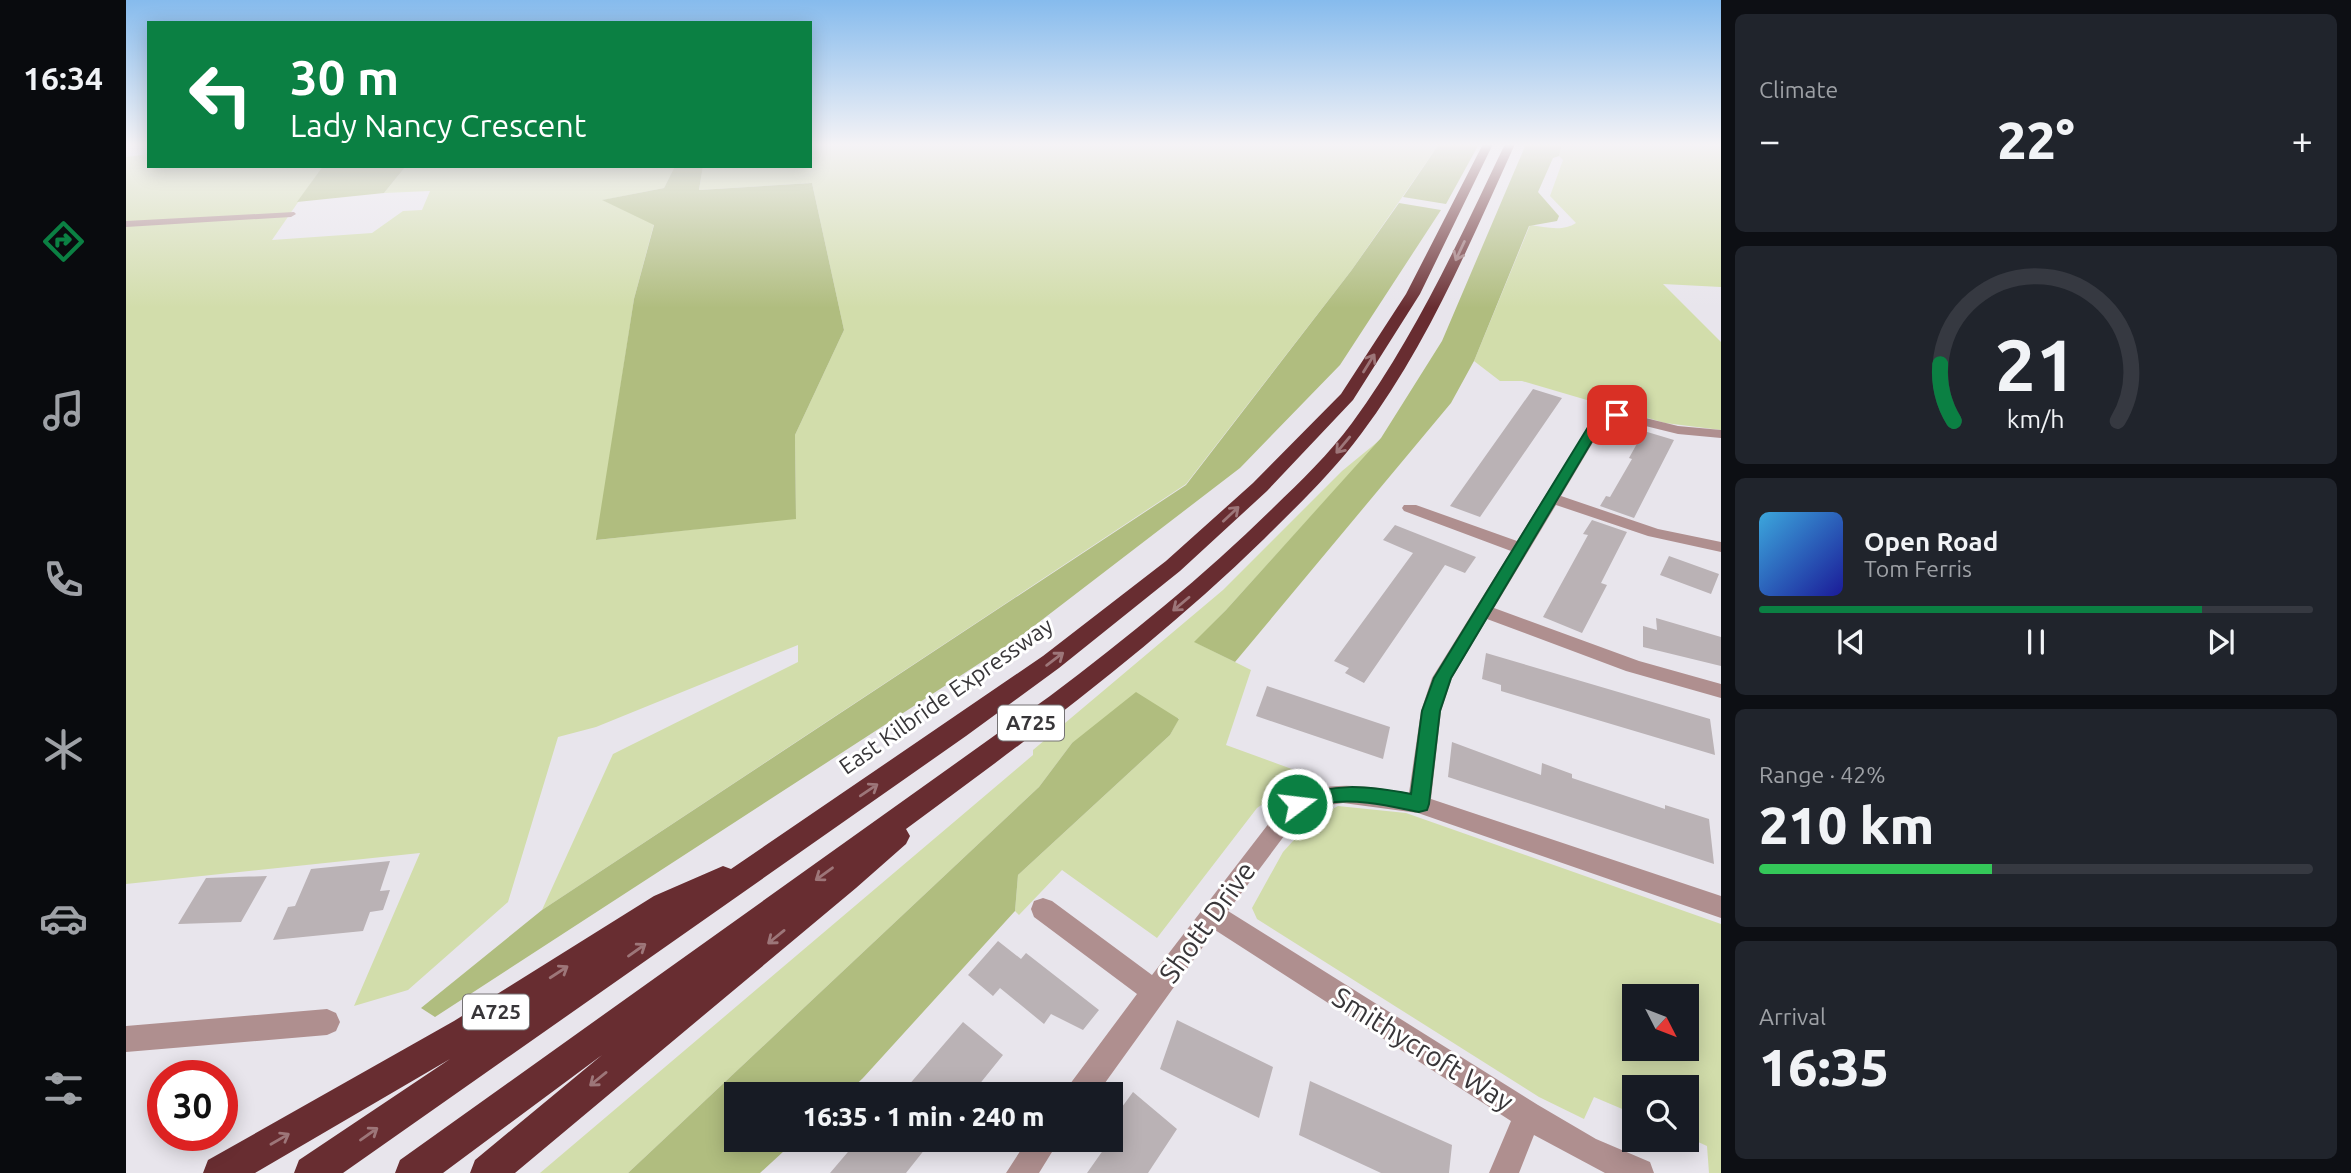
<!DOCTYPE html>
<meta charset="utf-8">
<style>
body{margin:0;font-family:Ubuntu,sans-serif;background:#20242c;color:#f1f3f6;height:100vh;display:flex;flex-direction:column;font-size:26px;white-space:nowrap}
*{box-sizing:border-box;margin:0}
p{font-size:23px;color:#9ea1a6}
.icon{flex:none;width:38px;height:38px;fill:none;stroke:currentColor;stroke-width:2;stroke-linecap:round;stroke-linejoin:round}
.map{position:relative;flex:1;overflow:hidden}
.sheet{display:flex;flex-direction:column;gap:14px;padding:14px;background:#0d0f14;width:630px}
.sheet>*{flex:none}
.top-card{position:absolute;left:21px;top:21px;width:665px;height:147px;border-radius:0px;box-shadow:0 4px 18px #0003;background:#0b8043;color:#fff;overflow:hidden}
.needle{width:46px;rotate:132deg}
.buttons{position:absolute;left:1496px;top:984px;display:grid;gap:14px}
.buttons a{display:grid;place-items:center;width:77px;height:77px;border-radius:0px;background:#171b24;box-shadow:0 4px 18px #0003;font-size:35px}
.speed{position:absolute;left:21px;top:1060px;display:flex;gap:14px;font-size:35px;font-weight:700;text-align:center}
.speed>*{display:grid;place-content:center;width:91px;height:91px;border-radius:50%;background:#171b24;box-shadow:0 4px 18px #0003;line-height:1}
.speed .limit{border:10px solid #d22;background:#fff;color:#111}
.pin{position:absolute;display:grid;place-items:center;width:60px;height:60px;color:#fff;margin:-30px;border-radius:14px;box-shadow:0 4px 10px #0006}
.me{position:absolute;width:77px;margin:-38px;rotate:75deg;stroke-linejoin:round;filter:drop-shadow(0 0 5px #0008)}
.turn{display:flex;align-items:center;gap:24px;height:147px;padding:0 28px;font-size:32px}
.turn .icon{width:91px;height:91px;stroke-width:2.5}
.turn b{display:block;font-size:49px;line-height:60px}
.big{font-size:52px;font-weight:800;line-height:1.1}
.sheet .widget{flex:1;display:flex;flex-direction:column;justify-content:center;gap:10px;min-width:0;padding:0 24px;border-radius:10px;background:#20242c}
.sheet .dial{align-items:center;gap:0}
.dial svg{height:182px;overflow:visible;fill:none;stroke:#363941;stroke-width:7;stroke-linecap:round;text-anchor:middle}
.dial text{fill:#f1f3f6;stroke:none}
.song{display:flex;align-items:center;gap:21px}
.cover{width:84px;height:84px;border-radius:10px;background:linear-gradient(135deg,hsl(200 70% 55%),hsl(240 70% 35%))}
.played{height:7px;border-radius:4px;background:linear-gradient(90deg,#0b8043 80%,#363941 80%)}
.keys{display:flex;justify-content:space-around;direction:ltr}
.heat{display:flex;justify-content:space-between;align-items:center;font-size:38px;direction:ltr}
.charge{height:10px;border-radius:5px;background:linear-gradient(90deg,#34c759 42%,#363941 0)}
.trip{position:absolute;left:598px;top:1082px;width:399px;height:70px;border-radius:0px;background:#171b24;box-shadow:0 4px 18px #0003;font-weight:800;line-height:70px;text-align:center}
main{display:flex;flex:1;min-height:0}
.dock{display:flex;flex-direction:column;width:126px;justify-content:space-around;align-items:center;background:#090b0e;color:#9ea1a6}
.dock .icon{width:49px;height:49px}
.dock .current{color:#0b8043}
.dock b{font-size:32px;color:#f1f3f6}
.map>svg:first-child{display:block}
.green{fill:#d2ddab;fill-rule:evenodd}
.forest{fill:#b0bd7f}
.building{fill:#bab2b5}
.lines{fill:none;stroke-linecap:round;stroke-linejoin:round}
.minor{fill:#af8f8f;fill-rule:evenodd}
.highway{fill:#682d31;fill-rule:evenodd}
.oneway{stroke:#9d7679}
.route{fill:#0b8043;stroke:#07532c;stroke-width:2}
.labels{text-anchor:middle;stroke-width:6;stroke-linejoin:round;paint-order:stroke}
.shield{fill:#fff;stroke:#747274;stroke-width:2}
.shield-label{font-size:21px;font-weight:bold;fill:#383639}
.street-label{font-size:23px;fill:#383639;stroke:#fff}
.near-street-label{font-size:28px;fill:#383639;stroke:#fff}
</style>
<main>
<nav class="dock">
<b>16:34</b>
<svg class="icon current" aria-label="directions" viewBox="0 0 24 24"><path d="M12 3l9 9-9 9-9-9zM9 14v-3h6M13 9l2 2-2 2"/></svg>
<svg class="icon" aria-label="music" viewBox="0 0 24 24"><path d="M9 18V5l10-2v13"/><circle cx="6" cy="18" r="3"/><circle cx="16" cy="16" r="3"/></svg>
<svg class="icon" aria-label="phone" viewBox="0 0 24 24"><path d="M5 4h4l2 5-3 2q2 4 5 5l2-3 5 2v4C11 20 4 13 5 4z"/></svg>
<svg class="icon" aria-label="climate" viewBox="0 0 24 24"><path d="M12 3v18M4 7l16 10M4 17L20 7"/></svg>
<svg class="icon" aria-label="car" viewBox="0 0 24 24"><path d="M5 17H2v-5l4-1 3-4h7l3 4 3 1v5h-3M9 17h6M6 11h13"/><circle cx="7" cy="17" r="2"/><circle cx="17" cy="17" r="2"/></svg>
<svg class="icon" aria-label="filters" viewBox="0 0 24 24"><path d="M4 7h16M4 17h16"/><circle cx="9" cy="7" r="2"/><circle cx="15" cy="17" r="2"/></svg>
</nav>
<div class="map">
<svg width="1595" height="1173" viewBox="0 0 1595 1173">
<rect width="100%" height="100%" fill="#e8e5ec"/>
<path class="green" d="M684,144h629l-88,127 -165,213 -644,426 71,-156 185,-92v-17l-202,82 -38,10 -50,165 -100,88 -54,16 66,-153 -294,31v-727l23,-3v12h174l-51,74 100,-7 31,-22 19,-1 8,-19 -46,2 22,-27h269l-11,22 -61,12 51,24 -20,75 -37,241 199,-22 -1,-83 49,-105 -32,-147 -113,7 4,-24h107z
M1436,144h159v143l-58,-3 58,58v88l-56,-7 -143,-42h-22l-26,-20 56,-136c15,2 33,7 46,-2l-26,-27 13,-36 -4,-4z
M1255,439l-155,171 -31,32 56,28 -25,75 74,27 8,7 -27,12 -24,17 -100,130 -95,-68 -43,45 -4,-4 3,-36 152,-140 9,-17 -107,25 -33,44 -411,386h-88l493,-418v-5l190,-160 119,-119z
M1212,806l68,7 315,111v249h-12l-2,-27 -20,-9v-50h-53v27l-40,-17 -10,22 -45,-22 -282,-178 -5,-11 31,-56 29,-32zM1508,996h53v52h-53z"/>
<path class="forest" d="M1313,144h40l-33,60 -43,-7z
M1400,144h36l-3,12 -6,2 -15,34 21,24 -2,5 -28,5 -55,135 -23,42 -216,259 -41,-20 32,-32 155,-172 61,-97z
M197,166h83l-22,27 -87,9z
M549,166h28l-4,24 113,-7 32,147 -49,105 1,84 -200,21 38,-241 20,-74 -52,-25 62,-12z
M1273,203l42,7 -101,155 -100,103 -223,171 -582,378 -14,-9 121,-98 644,-425 165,-214z
M1010,692l43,27 -9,16 -152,140 -3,36 -152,167 -17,16h-109v45h60l-37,34h-132l411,-386 33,-44z"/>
<path class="building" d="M1407,389l29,9 -82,119 -30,-11z
M1518,431l30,9 -40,78 -34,-12 6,-10 4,1 22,-38 -3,-1z
M1466,520l35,12 -26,51 6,2 -25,48 -39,-16 45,-82 -5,-1z
M1269,525l81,32 -11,16 -20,-8 -81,118 -19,-10 4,-5 -15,-7 79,-108 -30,-13z
M1543,556l50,18 -8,20 -51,-19z
M1530,618l65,19v29l-78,-19v-21l14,4z
M1360,653l224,66 5,36 -214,-64v-6l-19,-6z
M1141,686l123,41 -7,32 -127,-43z
M1326,742l89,33 1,-12 30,11v4l93,31v-4l44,14 5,45 -266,-87z
M264,861l-10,30 10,-1 -7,20 -13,2 -7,19 -90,9 15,-33 7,-1 16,-37z
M141,876l-26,46 -63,2 28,-46z
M872,941l23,18 5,-6 73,57 -16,20 -32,-16 -7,10 -44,-36 -7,8 -25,-21z
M1051,1020l96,47 -14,51 -99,-49z
M837,1022l40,33 -25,31 -5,-4 -9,12h-63z
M1184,1081l142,64 -3,28h-68l-82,-38z
M1007,1092l44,37 -29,44h-61l24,-34v-17z
M733,1139h74l-27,34h-76z"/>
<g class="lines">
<path class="minor" d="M168,212l2,2 -5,3 -165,10v-6z
M1491,411l61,15 43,4v8l-43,-4 -61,-15 -12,3 -44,74 97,33 63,13v10l-73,-16 -92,-31 -62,103 145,53 82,23v14l-95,-27 -139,-52 -35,59 -11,33 -10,88 290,97v22l-303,-105 -75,-10 -27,4 -17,9 -71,95 310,194 58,34 54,23 4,11h-49l-71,-38 -15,38h-30l22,-52 -296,-191 -118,164h-31l4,-10 67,-90 -103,-77 -3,-8 3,-8 9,-3 9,3 100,74 134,-174c37,-23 83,-15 123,-8l12,-82 11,-33 79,-127 -107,-40 -2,-3 2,-3h12l101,36 78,-125z
M201,1009l9,4 4,9 -4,9 -9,4 -201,17v-26z
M902,1139h32l-21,34h-33z"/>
<path class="highway" d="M1357,144h10l-73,150 -67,106 -86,91 -87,80 -121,97 -93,68 -623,437h-49l5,-13 151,-101 -195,114h-52l5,-13 246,-139 200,-125 69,-30 8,3 312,-213 123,-95 87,-78 88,-89 65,-100z
M1379,144h10c-45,99 -88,202 -154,290 -28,38 -63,71 -97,105 -110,107 -234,199 -358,290l4,7 -4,8 -50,44 -341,285h-45l5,-13 127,-105 -159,118h-48l5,-13 650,-464c78,-59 154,-120 223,-188 28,-27 56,-54 79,-85 63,-86 107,-183 153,-279z"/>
</g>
<defs><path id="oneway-shaft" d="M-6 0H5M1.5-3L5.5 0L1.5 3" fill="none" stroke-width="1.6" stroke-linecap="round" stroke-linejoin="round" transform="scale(1.75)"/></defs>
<g class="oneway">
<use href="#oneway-shaft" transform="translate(1334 251) rotate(115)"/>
<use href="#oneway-shaft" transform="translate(1243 363) rotate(-58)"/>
<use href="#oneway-shaft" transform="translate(1217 445) rotate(130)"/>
<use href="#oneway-shaft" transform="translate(1105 514) rotate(-43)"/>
<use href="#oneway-shaft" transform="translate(1055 604) rotate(140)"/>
<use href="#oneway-shaft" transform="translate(929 659) rotate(-37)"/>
<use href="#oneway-shaft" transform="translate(743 790) rotate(-34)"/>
<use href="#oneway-shaft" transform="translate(698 874) rotate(144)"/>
<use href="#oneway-shaft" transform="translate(650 937) rotate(141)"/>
<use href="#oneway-shaft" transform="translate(511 950) rotate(-35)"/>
<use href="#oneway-shaft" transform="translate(433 972) rotate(-33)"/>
<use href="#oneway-shaft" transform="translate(472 1079) rotate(141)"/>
<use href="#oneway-shaft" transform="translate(243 1134) rotate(-35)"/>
<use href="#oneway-shaft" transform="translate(154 1139) rotate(-30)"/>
</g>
<linearGradient id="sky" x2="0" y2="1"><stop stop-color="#86bbed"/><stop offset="0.47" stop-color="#f5f3f6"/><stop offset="1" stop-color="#f5f3f6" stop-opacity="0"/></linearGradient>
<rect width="1595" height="308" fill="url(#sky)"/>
<path class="route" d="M1491,411l6,4 -19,6 -153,257 -11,33 -11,93 -2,6 -8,2c-30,-6 -62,-14 -93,-9 -13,2 -24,11 -37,7l-2,-6 2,-5c47,-16 74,-14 122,-5l11,-83 12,-33 159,-259z"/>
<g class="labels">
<g class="shield">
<rect x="872" y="705.5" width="66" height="35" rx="5"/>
<rect x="337" y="994.5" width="66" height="35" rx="5"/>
</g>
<g class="shield-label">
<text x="905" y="730">A725</text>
<text x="370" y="1019">A725</text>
</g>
<g class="street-label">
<text transform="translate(820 696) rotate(-35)" y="8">East Kilbride Expressway</text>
</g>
<g class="near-street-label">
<text transform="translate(1081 922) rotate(-54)" y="10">Shott Drive</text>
<text transform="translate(1297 1049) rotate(32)" y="10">Smithycroft Way</text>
</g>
</g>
</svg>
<div class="buttons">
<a><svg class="needle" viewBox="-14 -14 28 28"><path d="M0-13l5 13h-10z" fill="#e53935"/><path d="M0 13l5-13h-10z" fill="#9ea1a6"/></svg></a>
<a><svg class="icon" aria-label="search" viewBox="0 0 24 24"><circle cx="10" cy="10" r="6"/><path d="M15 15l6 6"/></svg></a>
</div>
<div class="speed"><div class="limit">30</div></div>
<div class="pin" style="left:1491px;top:415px;background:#d93025"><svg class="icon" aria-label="arrive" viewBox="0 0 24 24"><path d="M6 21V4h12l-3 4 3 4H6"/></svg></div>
<svg class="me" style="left:1171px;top:804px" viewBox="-20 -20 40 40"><circle r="17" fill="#0b8043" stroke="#fff" stroke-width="3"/><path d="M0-11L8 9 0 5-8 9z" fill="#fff"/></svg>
<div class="trip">16:35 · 1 min · 240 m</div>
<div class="top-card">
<div class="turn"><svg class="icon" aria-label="left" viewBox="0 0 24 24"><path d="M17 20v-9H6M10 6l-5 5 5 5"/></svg><div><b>30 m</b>Lady Nancy Crescent</div></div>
</div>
</div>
<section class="sheet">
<div class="widget"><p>Climate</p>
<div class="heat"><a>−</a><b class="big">22°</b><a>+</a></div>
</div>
<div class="widget dial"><svg viewBox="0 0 100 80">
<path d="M14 69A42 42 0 1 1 86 69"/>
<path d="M14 69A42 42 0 0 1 8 44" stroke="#0b8043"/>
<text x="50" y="56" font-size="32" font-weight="700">21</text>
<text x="50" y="72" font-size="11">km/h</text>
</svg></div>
<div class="widget">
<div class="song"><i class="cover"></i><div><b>Open Road</b><p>Tom Ferris</p></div></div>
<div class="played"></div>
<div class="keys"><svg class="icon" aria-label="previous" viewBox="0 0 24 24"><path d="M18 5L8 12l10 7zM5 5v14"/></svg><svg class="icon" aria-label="pause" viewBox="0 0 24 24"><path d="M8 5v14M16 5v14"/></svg><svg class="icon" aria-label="next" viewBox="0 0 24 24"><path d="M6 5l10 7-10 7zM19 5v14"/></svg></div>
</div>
<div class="widget"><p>Range · 42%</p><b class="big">210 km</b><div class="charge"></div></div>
<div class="widget"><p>Arrival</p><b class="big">16:35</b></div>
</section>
</main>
